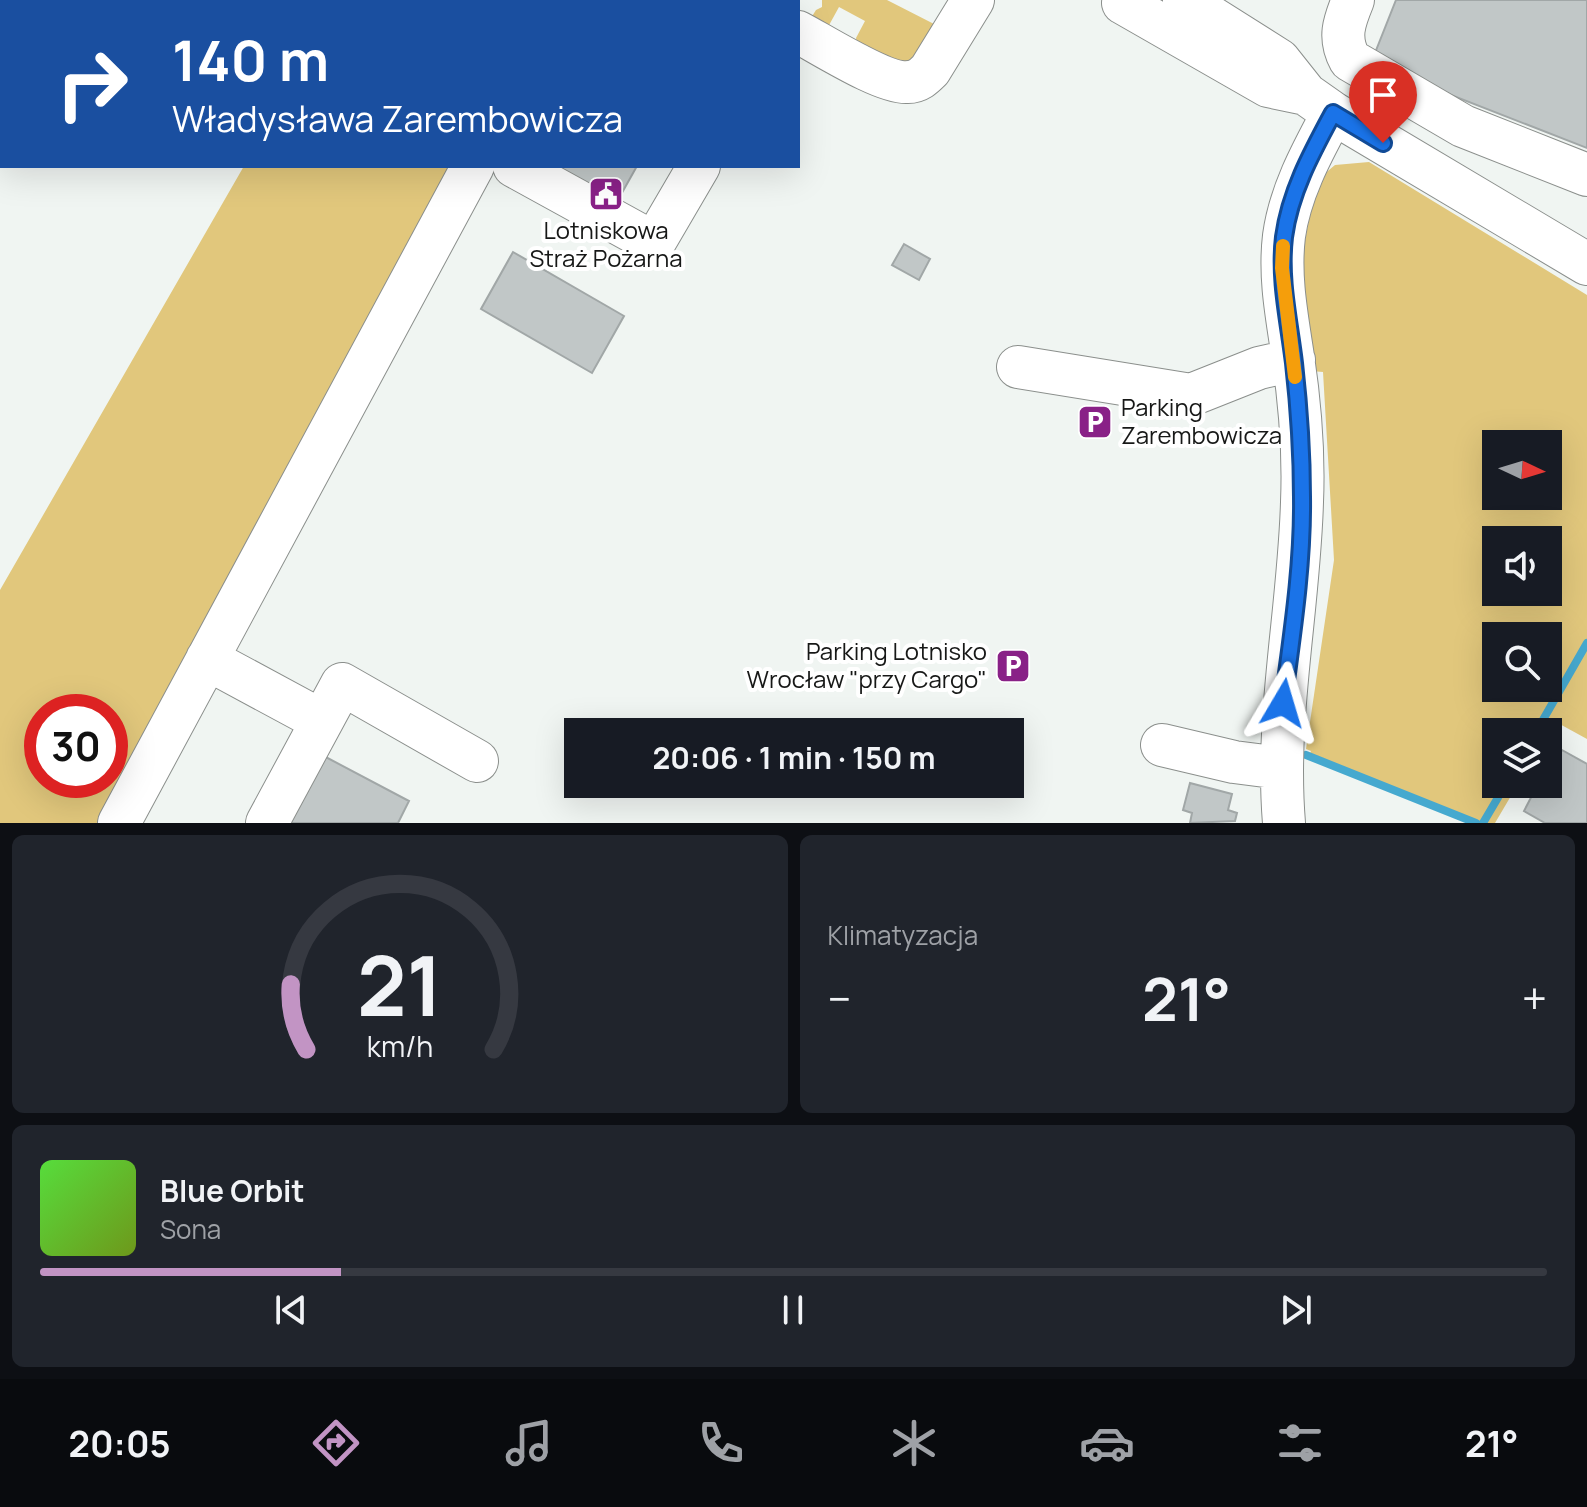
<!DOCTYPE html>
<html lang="pl">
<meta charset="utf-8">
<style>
body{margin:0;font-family:Manrope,sans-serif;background:#20242c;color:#f1f3f6;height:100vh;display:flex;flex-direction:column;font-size:30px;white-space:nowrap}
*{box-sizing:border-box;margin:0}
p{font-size:26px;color:#9ea1a6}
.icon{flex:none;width:44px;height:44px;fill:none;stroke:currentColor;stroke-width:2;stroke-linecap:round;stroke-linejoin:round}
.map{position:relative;height:823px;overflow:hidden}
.sheet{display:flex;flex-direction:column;gap:12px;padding:12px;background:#0d0f14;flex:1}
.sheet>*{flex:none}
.hud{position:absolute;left:0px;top:0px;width:800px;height:168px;box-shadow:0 8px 32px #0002;background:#1a4fa0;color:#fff;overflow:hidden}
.needle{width:52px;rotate:94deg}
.buttons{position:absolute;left:1482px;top:430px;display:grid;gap:16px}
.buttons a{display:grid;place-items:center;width:80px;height:80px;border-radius:0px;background:#171b24;box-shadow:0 8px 32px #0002;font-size:40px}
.speed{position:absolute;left:24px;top:694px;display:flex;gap:16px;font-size:40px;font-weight:700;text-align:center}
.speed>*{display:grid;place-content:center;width:104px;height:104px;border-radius:50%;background:#171b24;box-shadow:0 8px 32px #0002;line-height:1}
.speed .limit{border:12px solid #d22;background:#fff;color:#111}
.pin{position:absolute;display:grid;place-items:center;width:68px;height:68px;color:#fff;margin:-82px -34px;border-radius:50% 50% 50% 0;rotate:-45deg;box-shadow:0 0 8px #0007}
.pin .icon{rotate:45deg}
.me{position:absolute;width:88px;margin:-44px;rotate:7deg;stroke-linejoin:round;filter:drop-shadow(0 0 6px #0008)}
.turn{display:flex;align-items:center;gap:28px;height:168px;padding:0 40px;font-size:36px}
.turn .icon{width:104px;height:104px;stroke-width:2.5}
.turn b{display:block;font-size:56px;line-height:68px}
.big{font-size:60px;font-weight:700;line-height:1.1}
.sheet .widget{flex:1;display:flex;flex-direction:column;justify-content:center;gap:12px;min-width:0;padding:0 28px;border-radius:12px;background:#20242c}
.sheet .dial{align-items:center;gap:0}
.dial svg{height:208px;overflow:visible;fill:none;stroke:#363941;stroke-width:7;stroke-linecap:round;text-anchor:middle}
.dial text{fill:#f1f3f6;stroke:none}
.song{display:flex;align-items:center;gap:24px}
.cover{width:96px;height:96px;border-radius:12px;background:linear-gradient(135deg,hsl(110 70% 55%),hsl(80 70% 35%))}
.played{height:8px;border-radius:4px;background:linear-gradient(90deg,#c294c4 20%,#363941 20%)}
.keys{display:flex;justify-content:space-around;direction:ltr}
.heat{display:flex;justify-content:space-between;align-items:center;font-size:44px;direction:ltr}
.sheet .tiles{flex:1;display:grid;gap:12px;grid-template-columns:1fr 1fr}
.widget:last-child{grid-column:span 2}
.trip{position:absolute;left:564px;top:718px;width:460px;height:80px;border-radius:0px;background:#171b24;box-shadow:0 8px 32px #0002;font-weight:700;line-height:80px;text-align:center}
.tab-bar{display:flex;height:128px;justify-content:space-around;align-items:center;background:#090b0e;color:#9ea1a6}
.tab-bar .icon{width:56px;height:56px}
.tab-bar .on{color:#c294c4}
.tab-bar b{font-size:36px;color:#f1f3f6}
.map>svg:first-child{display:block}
.green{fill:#e1c77c;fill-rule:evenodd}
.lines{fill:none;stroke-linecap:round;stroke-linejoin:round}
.stream{stroke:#46a9cf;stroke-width:8}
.building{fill:#c1c7c7;stroke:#a1a7a7;stroke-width:2}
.minor-casing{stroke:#8b8f8c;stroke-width:44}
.minor{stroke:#fff;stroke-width:42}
.route-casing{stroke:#114b97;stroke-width:20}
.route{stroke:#1a73e8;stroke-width:14}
.slow{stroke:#f59e0b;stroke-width:14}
.labels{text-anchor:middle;stroke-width:8;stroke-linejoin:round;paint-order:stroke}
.poi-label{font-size:24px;fill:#171817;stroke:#fff}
</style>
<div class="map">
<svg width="1587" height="823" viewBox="0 0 1587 823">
<rect width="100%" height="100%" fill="#f0f5f2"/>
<path class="green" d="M822,0h65l47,24 -26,42 -50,-16 -2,-12 9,-17 -26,-14 -11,20 -17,-9 5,-8 6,-3z
M1369,162l218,133v444l-31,-17 -8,12 -52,-2v52h22l-23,39h-12l-174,-67 2,-5 -5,-2 28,-189 -11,-188 -12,-1 -9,-115 9,-47 12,-34 12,-10zM1496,444h52v52h-52zM1496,540h52v52h-52zM1496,636h52v52h-52z
M244,166h211l-351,657h-104v-233zM42,712h68v68h-68z"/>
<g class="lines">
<path class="stream" d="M1536,732l51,-89
M1306,755l170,68
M1483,823l23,-39"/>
</g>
<path class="building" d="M1396,0h191v148l-182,-71 -32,-19z
M556,166h81l-23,41z
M904,244l26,15 -11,21 -27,-15z
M513,252l111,64 -32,57 -111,-64z
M1562,750l25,14v59h-42l-21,-12 14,-27h10v-9z
M320,754l89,47 -11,22h-115z
M1190,783l42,11 -4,16 9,3 -2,8 -45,2 2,-10 -9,-3z"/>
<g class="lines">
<g class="minor-casing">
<path id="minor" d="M450,0l4,2
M1125,0l-2,3 145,83 33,7
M1184,0l95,60 27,34 27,19 254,151
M1353,0c-9,22 -15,38 -3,60l113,66 124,49
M562,2l1,-2
M798,32c23,12 87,53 110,50 10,0 16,-6 22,-12l43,-70
M514,166l140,77 45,-77
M1018,367l173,28 68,-27 35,-8
M207,659l115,62
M1162,745l72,17 47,6
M119,823l354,-657
M267,823l75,-139 135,77
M1284,823c-9,-108 15,-213 18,-321 2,-47 -2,-98 -9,-145 -6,-40 -14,-80 -9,-121 6,-44 28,-84 49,-123"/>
</g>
<use href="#minor" class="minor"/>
</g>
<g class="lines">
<g class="route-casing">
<path id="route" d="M1283,703c9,-68 20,-138 19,-206 0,-44 -3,-89 -8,-134 -5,-42 -15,-83 -10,-126 6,-45 28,-85 49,-124l50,30"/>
</g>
<use href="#route" class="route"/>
<path class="slow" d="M1283,246l-1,22 13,109"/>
</g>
<defs>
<g id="civic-square" transform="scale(1.8)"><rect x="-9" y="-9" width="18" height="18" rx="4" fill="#892187" stroke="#fff"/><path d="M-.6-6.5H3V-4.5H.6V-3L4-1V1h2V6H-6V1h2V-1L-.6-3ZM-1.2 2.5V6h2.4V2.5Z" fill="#fff"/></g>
<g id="parking-square" transform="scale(1.8)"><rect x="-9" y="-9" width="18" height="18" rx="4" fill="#892187" stroke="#fff"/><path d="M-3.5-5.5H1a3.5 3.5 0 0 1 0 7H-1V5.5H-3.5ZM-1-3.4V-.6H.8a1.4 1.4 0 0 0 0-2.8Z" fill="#fff"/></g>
</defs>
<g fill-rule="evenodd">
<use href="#civic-square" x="606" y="194"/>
<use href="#parking-square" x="1095" y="422"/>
<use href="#parking-square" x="1013" y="666"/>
</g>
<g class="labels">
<g class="poi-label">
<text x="606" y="239">Lotniskowa<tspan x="606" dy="28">Straż Pożarna</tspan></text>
<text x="1121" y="416" text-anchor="start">Parking<tspan x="1121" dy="28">Zarembowicza</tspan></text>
<text x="987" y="660" text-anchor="end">Parking Lotnisko<tspan x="987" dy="28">Wrocław "przy Cargo"</tspan></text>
</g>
</g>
</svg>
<div class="buttons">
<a><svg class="needle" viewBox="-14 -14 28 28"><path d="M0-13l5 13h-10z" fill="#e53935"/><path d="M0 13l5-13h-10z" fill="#9ea1a6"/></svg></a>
<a><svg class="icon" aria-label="sound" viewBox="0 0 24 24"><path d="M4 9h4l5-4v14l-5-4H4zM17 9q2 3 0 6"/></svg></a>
<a><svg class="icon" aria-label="search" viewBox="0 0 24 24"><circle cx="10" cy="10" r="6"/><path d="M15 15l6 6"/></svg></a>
<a><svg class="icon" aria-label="layers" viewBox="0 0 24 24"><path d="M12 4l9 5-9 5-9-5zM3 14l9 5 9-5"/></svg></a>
</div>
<div class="speed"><div class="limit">30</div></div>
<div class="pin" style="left:1383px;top:143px;background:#d93025"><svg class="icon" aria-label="arrive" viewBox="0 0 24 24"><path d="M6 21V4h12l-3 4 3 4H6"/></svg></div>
<svg class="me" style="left:1283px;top:703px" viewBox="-20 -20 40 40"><path d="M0-17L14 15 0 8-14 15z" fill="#1a73e8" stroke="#fff" stroke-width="4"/></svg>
<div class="trip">20:06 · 1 min · 150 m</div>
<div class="hud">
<div class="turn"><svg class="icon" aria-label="right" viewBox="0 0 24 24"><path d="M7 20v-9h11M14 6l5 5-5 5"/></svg><div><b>140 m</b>Władysława Zarembowicza</div></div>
</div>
</div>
<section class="sheet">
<div class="tiles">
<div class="widget dial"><svg viewBox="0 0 100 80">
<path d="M14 69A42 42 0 1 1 86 69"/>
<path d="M14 69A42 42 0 0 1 8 44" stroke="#c294c4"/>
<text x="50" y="56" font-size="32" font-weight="700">21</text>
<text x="50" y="72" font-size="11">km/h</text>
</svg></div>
<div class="widget"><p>Klimatyzacja</p>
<div class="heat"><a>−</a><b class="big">21°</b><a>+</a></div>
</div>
<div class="widget">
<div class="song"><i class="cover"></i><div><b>Blue Orbit</b><p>Sona</p></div></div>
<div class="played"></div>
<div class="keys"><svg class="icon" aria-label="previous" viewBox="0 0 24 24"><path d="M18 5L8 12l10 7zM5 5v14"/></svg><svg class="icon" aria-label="pause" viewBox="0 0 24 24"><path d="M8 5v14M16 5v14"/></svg><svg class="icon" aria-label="next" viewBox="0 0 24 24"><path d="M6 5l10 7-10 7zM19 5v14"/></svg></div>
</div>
</div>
</section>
<nav class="tab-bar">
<b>20:05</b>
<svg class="icon on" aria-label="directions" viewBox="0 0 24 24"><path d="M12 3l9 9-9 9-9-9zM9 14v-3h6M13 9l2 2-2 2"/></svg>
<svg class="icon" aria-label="music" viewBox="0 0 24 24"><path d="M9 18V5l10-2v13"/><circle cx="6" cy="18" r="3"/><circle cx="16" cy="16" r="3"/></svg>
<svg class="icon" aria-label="phone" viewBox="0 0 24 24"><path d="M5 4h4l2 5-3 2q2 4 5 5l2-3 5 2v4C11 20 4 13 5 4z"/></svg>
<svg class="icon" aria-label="climate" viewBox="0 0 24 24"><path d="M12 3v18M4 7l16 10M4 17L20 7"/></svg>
<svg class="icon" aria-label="car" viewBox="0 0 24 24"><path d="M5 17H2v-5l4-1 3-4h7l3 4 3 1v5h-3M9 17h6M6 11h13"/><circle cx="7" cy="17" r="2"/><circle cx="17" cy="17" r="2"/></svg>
<svg class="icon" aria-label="filters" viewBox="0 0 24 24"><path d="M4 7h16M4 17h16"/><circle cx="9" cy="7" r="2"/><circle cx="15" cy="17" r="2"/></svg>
<b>21°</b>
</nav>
